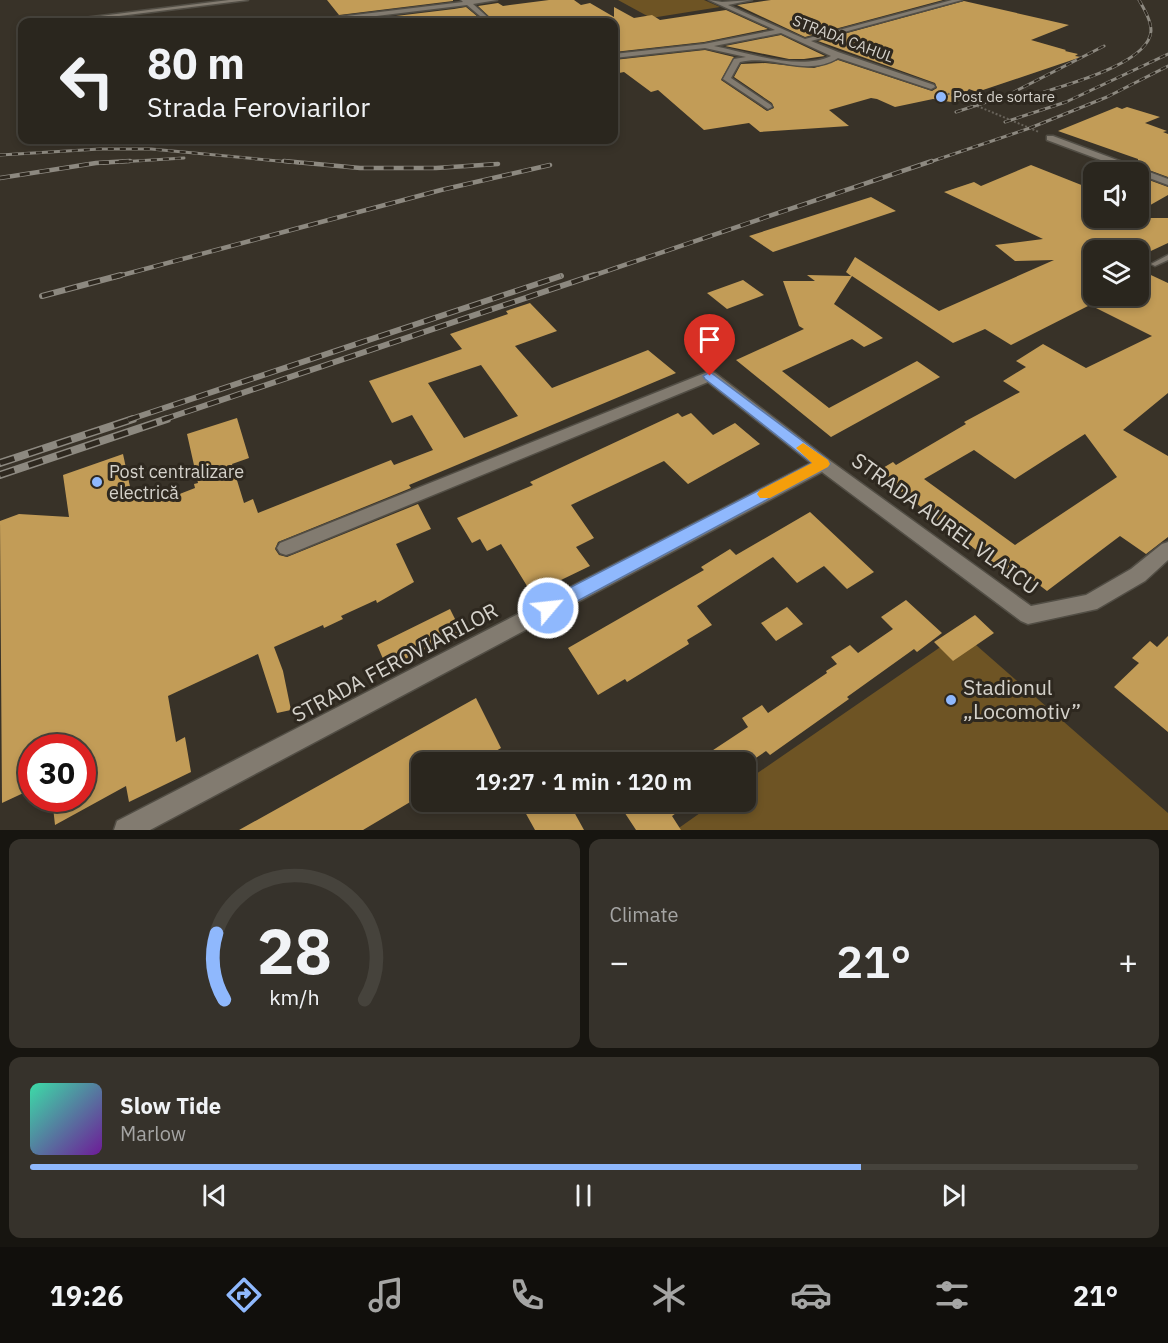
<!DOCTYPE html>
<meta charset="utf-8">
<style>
body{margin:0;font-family:"IBM Plex Sans",sans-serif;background:#36322b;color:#f1f3f6;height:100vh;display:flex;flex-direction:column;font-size:22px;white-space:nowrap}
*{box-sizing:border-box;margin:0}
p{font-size:20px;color:#a5a5a4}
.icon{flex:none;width:33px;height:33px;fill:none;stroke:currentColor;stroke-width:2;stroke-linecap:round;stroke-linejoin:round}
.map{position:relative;height:830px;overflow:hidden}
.sheet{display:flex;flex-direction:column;gap:9px;padding:9px;background:#171510;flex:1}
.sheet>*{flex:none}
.banner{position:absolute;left:18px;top:18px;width:600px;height:126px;border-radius:12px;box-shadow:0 3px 9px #0003,0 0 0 2px #46433c;background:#2a261e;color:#f1f3f6;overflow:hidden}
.fabs{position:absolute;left:1083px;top:162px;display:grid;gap:12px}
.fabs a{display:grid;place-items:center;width:66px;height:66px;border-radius:12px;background:#2a261e;box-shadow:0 3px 9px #0003,0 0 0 2px #46433c;font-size:30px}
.speed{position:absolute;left:18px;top:734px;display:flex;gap:12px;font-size:30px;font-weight:700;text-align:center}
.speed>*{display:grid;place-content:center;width:78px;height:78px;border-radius:50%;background:#2a261e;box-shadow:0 3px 9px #0003,0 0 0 2px #46433c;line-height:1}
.speed .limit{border:9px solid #d22;background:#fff;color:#111}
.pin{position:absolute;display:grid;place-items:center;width:51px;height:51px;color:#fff;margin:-62px -26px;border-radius:50% 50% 50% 0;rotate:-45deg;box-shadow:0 0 6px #0007}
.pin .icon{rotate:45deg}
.me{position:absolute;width:66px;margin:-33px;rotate:62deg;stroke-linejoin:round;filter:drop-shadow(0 0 4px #0008)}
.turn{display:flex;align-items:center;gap:21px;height:126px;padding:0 30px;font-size:27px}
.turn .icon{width:78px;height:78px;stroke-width:2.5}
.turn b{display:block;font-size:42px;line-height:51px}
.big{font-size:45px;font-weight:600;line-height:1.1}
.sheet .card{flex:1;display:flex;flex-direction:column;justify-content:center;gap:9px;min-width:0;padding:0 21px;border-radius:12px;background:#36322b}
.sheet .dial{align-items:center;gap:0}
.dial svg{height:156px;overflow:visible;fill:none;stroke:#46433c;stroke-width:7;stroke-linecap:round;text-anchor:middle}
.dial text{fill:#f1f3f6;stroke:none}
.song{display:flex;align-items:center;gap:18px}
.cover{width:72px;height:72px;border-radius:9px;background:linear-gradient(135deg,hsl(160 70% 55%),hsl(280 70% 35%))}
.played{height:6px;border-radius:3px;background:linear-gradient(90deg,#8fb8fd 75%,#46433c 75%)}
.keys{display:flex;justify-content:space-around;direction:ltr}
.heat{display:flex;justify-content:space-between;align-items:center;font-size:33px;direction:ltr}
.sheet .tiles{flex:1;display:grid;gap:9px;grid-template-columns:1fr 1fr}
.card:last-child{grid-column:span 2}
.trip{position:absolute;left:411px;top:752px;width:345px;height:60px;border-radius:12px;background:#2a261e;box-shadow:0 3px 9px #0003,0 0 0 2px #46433c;font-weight:600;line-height:60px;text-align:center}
.tabs{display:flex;height:96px;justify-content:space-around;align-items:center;background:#110f0c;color:#a5a5a4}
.tabs .icon{width:42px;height:42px}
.tabs .active{color:#8fb8fd}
.tabs b{font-size:27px;color:#f1f3f6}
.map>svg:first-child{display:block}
.green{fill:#6e5424}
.building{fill:#c29c57;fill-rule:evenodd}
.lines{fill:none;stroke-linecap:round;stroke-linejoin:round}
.service-casing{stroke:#524e45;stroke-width:3}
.minor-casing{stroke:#524e45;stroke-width:3}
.path{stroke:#676259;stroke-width:2;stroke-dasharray:2 2;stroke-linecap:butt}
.service{fill:#827b70;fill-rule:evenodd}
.minor{fill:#827b70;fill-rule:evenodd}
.rail-far3-casing{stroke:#8d8980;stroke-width:3}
.rail-far2-casing{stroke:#8d8980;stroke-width:4.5}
.rail-far1-casing{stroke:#8d8980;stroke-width:6}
.rail-casing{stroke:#8d8980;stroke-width:8}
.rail-far3{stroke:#2e281f;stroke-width:2;stroke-dasharray:6;stroke-linecap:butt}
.rail-far2{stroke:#2e281f;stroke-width:3;stroke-dasharray:10;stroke-linecap:butt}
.rail-far1{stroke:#2e281f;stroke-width:4;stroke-dasharray:12;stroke-linecap:butt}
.rail{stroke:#2e281f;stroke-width:5;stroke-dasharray:15;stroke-linecap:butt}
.route{fill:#8fb8fd;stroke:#5d78a4;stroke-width:1.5}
.slow{fill:#f59e0b}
.poi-dot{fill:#8fb8fd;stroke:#2e281f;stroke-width:2}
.labels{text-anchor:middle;stroke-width:6;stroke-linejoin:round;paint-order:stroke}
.far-street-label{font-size:15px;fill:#d5d2cb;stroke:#2e281f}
.far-poi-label{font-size:15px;fill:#d5d2cb;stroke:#2e281f;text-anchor:start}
.poi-label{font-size:18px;fill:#d5d2cb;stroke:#2e281f;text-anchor:start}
.near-street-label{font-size:21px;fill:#d5d2cb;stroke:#2e281f}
.near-poi-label{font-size:21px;fill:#d5d2cb;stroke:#2e281f;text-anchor:start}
</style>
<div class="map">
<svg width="1168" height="830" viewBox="0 0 1168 830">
<rect width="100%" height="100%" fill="#383228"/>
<path class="green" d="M618,0h86l16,7 -69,11z
M960,631l208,182v17h-492l41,-29h29v-20l193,-133z"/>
<path class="building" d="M327,0h126v1l-114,14z
M549,0h25l7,5 9,-2 24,14v-10l20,11 18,-3 8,5 66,-10 42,19 -64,13 -90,10v-30h-119l-17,-16 20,-3 5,3z
M771,0h172l-138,37 -68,-32z
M964,1l105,24 -38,15 35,10 -1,1 13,3 -3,2 6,1 -104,35 -8,-3 -12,14 -24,-4 -38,8 -18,-8 -6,-1 -42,12 20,16 -89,6 -11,-9 -45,7 -46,-40 -7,2 -27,-20 -10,2v-14l91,-10 29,7 -13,23 46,31 7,-3 -2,-5 -38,-26 7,-13 24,-1 49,5 24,-8 94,31 5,-3 -2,-5 -117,-42z
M466,7l18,15h-138l108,-13z
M781,35l44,21 -21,3h-15l-64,-13z
M1117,107l5,2 5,-2 33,10 -15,6 22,8 -4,1 5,2v43l-30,-11v-7l-80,-28z
M1031,165l63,25v28h74v25l-30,14v-7h-44v46h44v-27l30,14v110l-45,37 45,26v81l-22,17 -26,-18 -73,55 -31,-24 -9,7 -131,-102 17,-10 3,3 70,-41 -2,-2 56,-30 -17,-11 23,-14 -10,-6 27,-17 43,24 66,-32 -62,-31 -79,40 -26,-16 -32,14 -101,-67 -18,28 49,34 -19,9 -12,-8 -70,32 47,37 88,-47 23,16 -109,60 -95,-77 68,-31 -5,-3 -16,-45h32l-8,-6 44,1 -5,-4 9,-15 84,54 115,-51 -39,1 -20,-16 48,-6 -99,-47 30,-10 7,4zM1085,434l32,43 -102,68 -91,-66 50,-29 41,29z
M1138,176l30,11v8l-30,17z
M871,197l25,14 -123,41 -24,-16z
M743,280l21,15 -37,14 -20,-16z
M530,303l27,28 -42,15 37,42 96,-38 28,23 -267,112 2,3 -133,54 -3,7 4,6 8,2 131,-53 13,25 -35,15 18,38 -37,21 -1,-3 -35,16 2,3 -19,9 -1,-3 -49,22 9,24 8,39 -14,3 -19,-59 -90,42 8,46 9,-5 6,35 -62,30 -3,-16 -71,39 -3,-27h30v-51h-50v42l-30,14 -2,-282 19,-7 50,3 -6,-42 60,-21 9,42 20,-7 7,13 36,-14 -1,-4 4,-1 -11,-49 50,-16 12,40 -17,6 12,39 9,-4 5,14 133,-53 3,5 39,-15 -21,-35 -20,8 -23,-42 93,-32 -12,-15 58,-20 -2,-3zM481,365l37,51 -54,22 -36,-55z
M678,413l4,4 9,-4 22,22 22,-12 25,21 -72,40 -24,-23 -93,44 23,33 -18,9 14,19 -58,28 -31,-50 -14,7 -7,-12 -8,4 -15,-25 76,-33 -3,-3z
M810,512l64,60 -27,17 -23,-23 -27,17 -24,-26 -76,49 15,19 -25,15 2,4 -62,38 -2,-3 -27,16 -30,-47 136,-78 -3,-3 29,-18 6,6z
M906,600l36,33 -25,19 -3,-3 -67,48 2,2 -79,56 -4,-4 -16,11h-55l53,-35 -6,-9 20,-13 6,8 59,-40 -1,-2 11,-7 -6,-7 19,-12 8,8 35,-24 -12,-12z
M787,607l16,17 -27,17 -15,-18z
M450,609l11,22 -74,37 -10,-23z
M975,615l19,18 -41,28 -19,-19z
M1168,636v96l-54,-45 25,-24 -7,-5 18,-17 7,6z
M476,698l25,50 -24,14h-55v33l-59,35h-124z
M541,801h27l16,29h-49l-10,-18z
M617,801h76l-21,15 9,14h-45z"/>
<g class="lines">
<g class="service-casing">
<path id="service" d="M1168,255v5l-13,6 -4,-2z"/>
</g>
<g class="minor-casing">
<path id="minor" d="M229,0h19l-177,22 -3,-2z
M461,0h36l-24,4 20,18h-6l-20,-17 -140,17 -22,-1 158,-19z
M709,0l13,2 30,-2 -24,5 77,34 147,-39h10l-151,41 27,11 96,33 1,2 -4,2 -93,-31c-32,20 -65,-4 -98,4l-9,16 40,27 1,2 -4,2 -45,-30 11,-20 12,-2 -41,-9 -91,10v-4l90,-10 71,-14zM781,33l50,23c-32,15 -82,-3 -117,-10z
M1047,136h6l115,43v6l-121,-45z
M710,371l5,2 114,87 202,146 55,-11 45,-26 31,-25 6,-2v18l-23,21 -48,28 -69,15 -7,-3 -199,-149 -672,358h-36l3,-9 694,-358 -103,-81 -416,171 -6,2 -6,-2 -3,-5 3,-5z"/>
</g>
<path class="path" d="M944,92l95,40"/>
<use href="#service" class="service"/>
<use href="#minor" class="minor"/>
<g class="rail-far3-casing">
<path id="rail-far3" d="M1044,92c25,-8 105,-29 107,-61 0,-11 -7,-22 -12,-31
M956,112l52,-17 96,-49
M1005,122l61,-20 102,-48
M0,155l100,-6h51l149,14
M103,163l81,-5
M927,163l103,-35 77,-31 61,-31"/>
</g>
<g class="rail-far2-casing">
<path id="rail-far2" d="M284,161l76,7h76l62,-4
M0,178l96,-15 34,-2
M115,277l326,-87 109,-25
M589,277l343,-116"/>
</g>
<g class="rail-far1-casing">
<path id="rail-far1" d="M42,296l79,-21
M128,420l433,-144
M162,420l432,-145"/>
</g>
<g class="rail-casing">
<path id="rail" d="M0,463l133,-44
M0,475l167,-56"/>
</g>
<use href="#rail-far3" class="rail-far3"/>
<use href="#rail-far2" class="rail-far2"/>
<use href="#rail-far1" class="rail-far1"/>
<use href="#rail" class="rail"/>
</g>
<path class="route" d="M710,372l118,88 2,4 -2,3 -273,146 -7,3 -6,-3 -2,-5 2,-6 270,-139 -107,-84 -2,-3z"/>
<path class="slow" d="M803,443l25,17 2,4 -2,3 -58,31h-10l-3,-4 3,-4 52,-27 -16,-15z"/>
<g class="poi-dot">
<circle cx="941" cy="97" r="6"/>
<circle cx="97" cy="482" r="6"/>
<circle cx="951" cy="700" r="6"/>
</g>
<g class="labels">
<g class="far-street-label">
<text transform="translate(843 39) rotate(21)" y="5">STRADA CAHUL</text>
</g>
<g class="far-poi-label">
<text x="953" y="102">Post de sortare</text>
</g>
<g class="poi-label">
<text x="109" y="478">Post centralizare<tspan x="109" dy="21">electrică</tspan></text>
</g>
<g class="near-street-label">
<text transform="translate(945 524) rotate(36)" y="7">STRADA AUREL VLAICU</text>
<text transform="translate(395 663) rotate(-28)" y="7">STRADA FEROVIARILOR</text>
</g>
<g class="near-poi-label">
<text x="963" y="695">Stadionul<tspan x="963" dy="24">„Locomotiv”</tspan></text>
</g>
</g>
</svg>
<div class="fabs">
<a><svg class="icon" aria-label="sound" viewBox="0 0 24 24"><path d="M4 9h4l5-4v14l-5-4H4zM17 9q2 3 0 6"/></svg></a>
<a><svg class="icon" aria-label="layers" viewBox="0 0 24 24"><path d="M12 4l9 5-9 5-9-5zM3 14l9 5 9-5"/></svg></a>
</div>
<div class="speed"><div class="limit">30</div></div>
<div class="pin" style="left:710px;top:376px;background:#d93025"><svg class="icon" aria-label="arrive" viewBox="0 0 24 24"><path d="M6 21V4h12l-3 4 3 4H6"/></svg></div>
<svg class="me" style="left:548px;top:608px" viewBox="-20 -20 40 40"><circle r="17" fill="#8fb8fd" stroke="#fff" stroke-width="3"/><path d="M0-11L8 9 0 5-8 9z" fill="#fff"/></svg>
<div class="trip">19:27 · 1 min · 120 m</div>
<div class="banner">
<div class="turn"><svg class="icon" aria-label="left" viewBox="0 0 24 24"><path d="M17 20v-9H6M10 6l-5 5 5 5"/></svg><div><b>80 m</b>Strada Feroviarilor</div></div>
</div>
</div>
<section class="sheet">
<div class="tiles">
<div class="card dial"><svg viewBox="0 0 100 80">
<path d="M14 69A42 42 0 1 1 86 69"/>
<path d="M14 69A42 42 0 0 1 10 35" stroke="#8fb8fd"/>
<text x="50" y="56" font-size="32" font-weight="700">28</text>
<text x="50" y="72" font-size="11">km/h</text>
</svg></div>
<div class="card"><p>Climate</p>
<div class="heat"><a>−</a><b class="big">21°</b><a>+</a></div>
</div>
<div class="card">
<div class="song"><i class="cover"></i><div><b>Slow Tide</b><p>Marlow</p></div></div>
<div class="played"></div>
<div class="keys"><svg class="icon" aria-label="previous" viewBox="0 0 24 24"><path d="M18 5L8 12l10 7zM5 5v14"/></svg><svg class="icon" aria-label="pause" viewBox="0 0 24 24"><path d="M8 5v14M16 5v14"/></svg><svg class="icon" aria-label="next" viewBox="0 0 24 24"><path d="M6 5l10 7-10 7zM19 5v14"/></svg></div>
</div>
</div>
</section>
<nav class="tabs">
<b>19:26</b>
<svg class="icon active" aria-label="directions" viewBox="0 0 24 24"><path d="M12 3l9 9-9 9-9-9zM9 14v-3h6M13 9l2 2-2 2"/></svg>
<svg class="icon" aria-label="music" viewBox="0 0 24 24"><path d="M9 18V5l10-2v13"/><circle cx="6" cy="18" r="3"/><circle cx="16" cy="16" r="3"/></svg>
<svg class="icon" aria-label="phone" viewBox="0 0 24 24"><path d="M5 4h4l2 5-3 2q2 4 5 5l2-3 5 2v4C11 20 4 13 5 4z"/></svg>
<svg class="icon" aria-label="climate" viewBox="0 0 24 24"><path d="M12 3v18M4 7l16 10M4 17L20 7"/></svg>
<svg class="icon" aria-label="car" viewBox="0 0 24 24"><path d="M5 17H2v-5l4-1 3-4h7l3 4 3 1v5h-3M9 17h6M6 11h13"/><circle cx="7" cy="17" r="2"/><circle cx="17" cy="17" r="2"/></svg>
<svg class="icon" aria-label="filters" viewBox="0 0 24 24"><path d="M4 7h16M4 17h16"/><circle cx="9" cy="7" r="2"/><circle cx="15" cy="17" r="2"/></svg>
<b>21°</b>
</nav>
